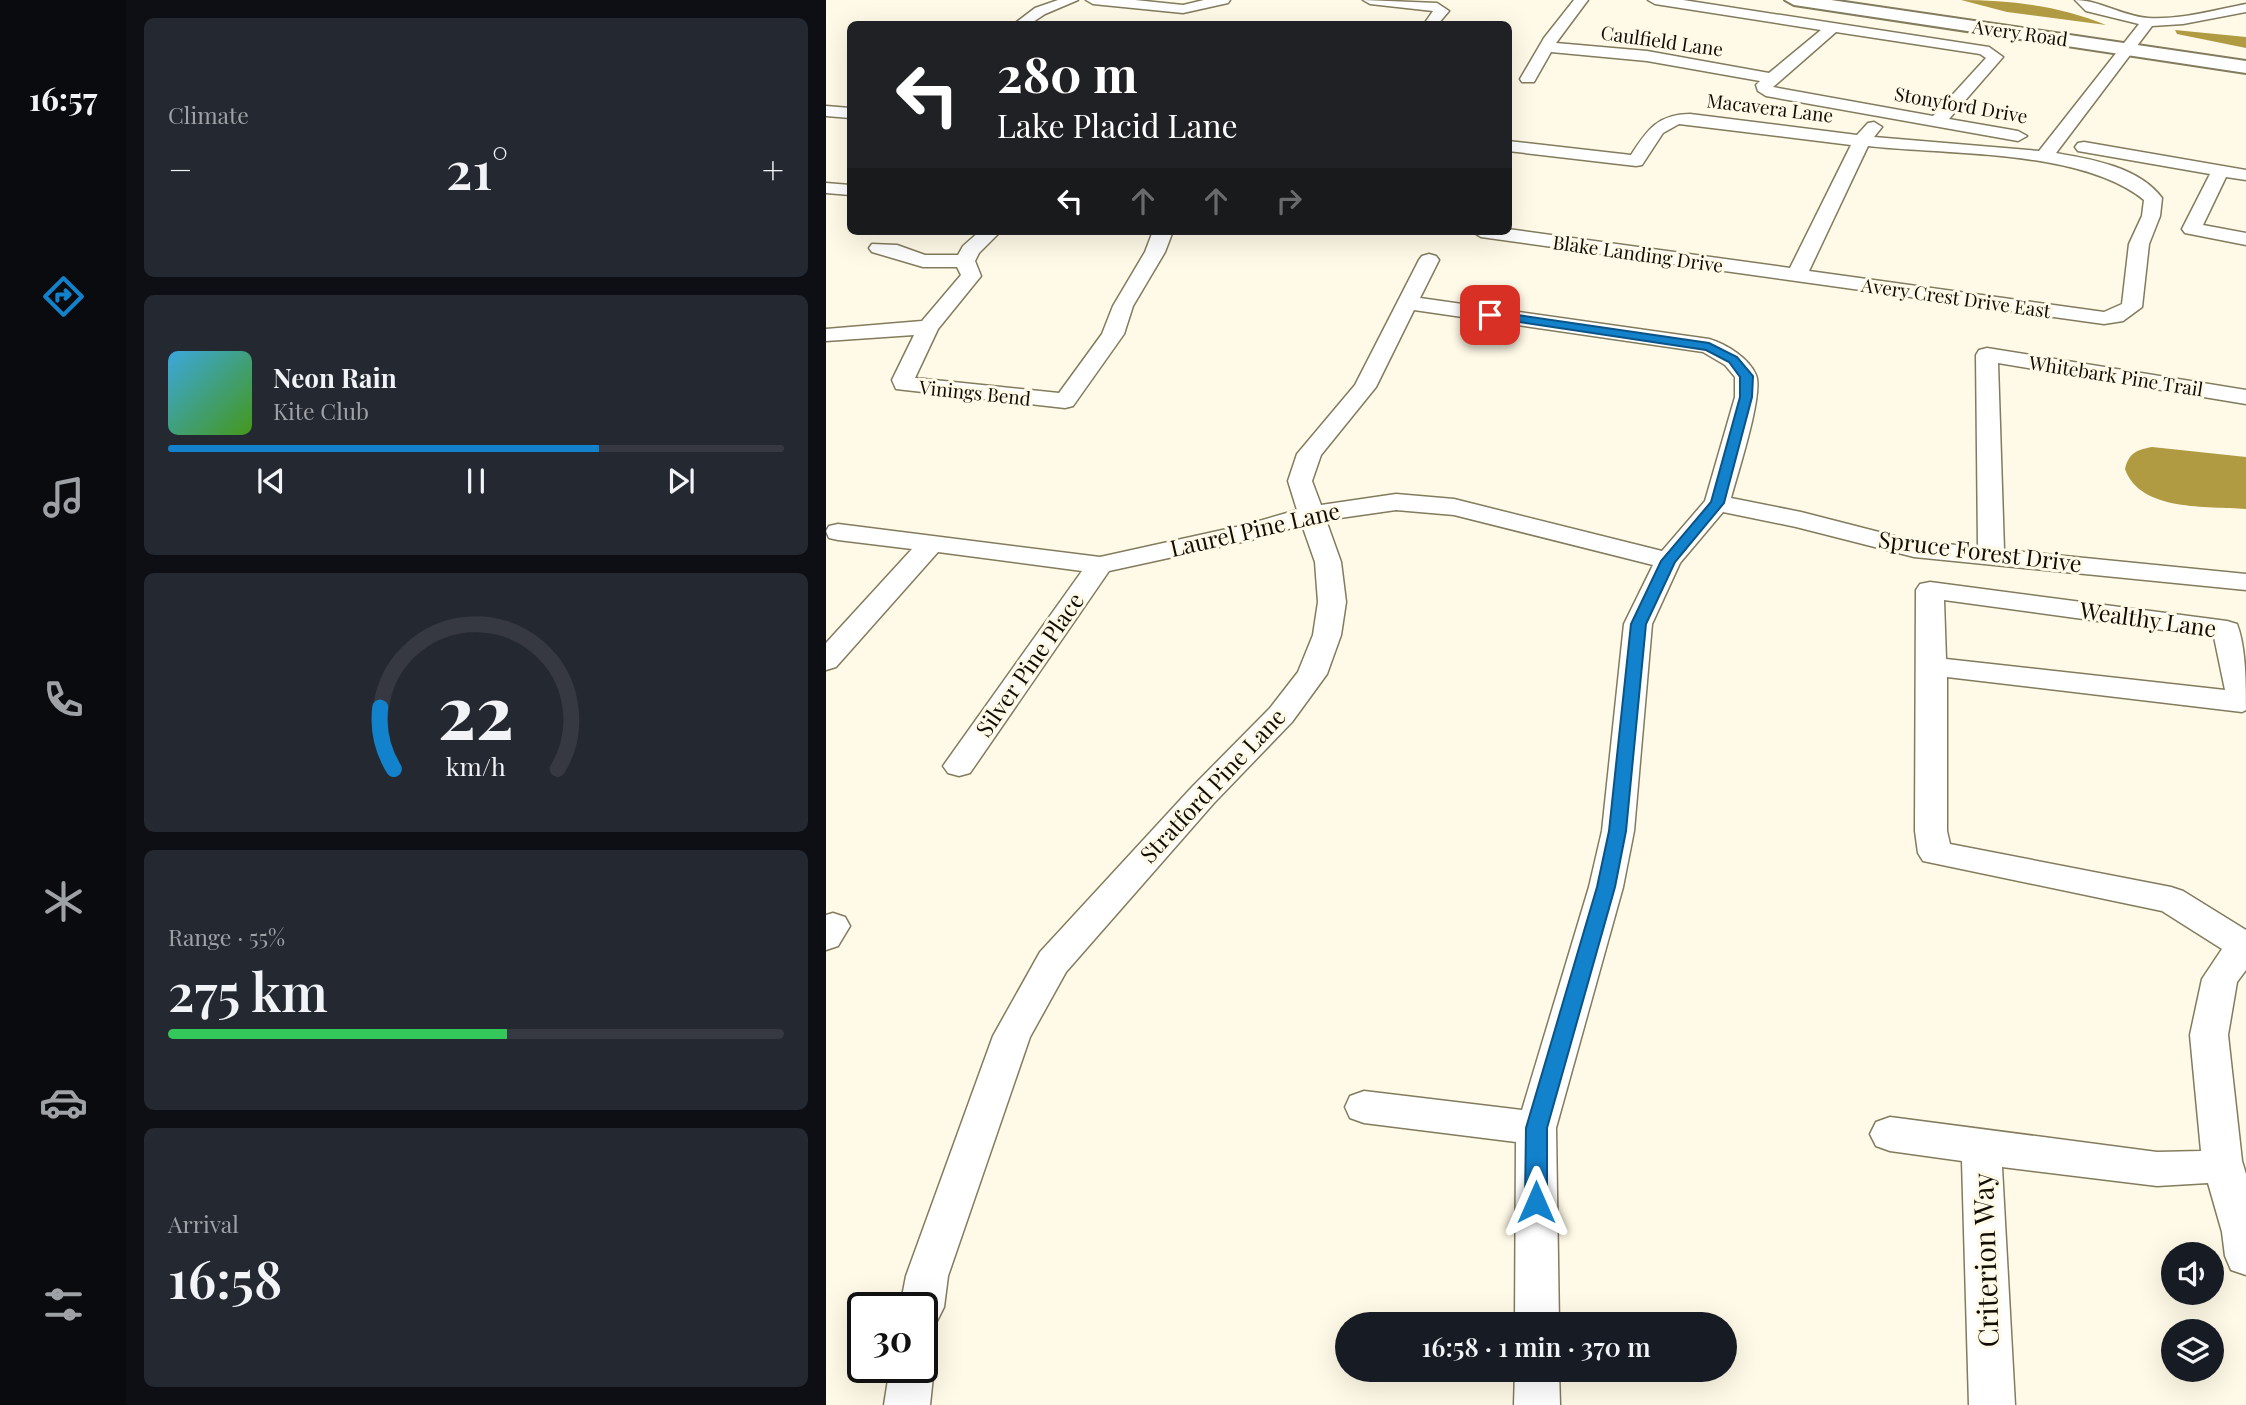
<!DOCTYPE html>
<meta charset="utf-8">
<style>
body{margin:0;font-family:"Playfair Display",serif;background:#242831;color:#f1f3f6;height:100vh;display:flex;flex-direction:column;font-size:26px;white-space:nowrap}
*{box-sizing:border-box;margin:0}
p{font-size:23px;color:#9ea1a6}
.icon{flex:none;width:38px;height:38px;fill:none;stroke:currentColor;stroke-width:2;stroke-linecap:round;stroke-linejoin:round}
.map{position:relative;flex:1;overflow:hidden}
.side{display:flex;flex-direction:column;gap:18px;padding:18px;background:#0d0f14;width:700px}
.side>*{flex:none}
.hud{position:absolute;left:21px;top:21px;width:665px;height:214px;border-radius:10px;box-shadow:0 7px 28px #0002;background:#202124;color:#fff;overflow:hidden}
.fabs{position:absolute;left:1335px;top:1242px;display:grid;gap:14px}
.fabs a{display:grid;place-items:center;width:63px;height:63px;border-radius:50%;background:#171b24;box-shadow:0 7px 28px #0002;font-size:35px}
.speed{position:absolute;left:21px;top:1292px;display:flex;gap:14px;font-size:35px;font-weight:700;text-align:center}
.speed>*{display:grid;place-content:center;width:91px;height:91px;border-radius:50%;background:#171b24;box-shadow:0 7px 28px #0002;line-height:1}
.speed .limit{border:4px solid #111;border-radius:10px;background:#fff;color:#111}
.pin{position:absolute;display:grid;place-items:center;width:60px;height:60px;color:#fff;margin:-30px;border-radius:14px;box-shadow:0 4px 10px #0006}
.me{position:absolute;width:77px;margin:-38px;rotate:0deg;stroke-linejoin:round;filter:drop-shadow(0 0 5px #0008)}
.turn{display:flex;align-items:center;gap:24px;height:147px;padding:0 35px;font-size:32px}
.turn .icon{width:91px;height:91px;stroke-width:2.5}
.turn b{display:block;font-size:49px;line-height:60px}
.lanes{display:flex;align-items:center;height:66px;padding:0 35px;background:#0003;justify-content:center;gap:35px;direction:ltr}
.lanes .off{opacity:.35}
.big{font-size:52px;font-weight:600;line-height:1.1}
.side .widget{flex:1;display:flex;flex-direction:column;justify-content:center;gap:10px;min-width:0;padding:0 24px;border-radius:10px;background:#242831}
.side .dial{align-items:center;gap:0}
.dial svg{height:182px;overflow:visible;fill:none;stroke:#363941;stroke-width:7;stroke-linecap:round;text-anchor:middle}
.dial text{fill:#f1f3f6;stroke:none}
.song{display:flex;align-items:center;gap:21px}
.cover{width:84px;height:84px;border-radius:10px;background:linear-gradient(135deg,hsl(200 70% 55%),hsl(100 70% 35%))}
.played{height:7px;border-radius:4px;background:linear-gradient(90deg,#1282cc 70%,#363941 70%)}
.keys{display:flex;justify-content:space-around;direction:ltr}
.heat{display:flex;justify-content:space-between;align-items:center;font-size:38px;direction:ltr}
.charge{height:10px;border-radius:5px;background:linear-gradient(90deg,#34c759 55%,#363941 0)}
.trip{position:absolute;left:509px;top:1312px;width:402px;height:70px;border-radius:35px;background:#171b24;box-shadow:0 7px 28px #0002;font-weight:600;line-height:70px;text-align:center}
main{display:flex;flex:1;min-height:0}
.tab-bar{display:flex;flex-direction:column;width:126px;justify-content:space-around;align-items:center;background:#090b0e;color:#9ea1a6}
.tab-bar .icon{width:49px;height:49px}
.tab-bar .on{color:#1282cc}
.tab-bar b{font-size:32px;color:#f1f3f6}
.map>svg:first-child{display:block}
.water{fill:#b19b42}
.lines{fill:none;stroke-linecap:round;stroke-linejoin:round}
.minor-casing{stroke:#827b5e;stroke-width:3}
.major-casing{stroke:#827b5e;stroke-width:4}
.minor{fill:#fff;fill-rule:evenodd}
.major{fill:#fff;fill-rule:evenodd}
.route{fill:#1282cc;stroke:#0c5485;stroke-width:2}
.labels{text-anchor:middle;stroke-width:6;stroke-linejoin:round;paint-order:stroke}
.far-street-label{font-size:19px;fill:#100d04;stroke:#fffae7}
.street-label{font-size:23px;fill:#100d04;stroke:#fffae7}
.near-street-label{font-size:28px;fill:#100d04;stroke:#fffae7}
</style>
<main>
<nav class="tab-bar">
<b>16:57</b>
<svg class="icon on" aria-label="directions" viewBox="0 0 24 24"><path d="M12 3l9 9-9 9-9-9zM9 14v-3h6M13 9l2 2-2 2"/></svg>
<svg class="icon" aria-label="music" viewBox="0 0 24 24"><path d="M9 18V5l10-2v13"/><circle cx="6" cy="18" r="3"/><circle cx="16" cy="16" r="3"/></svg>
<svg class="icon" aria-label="phone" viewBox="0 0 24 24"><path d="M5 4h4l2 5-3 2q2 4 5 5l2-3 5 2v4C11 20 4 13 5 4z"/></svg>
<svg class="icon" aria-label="climate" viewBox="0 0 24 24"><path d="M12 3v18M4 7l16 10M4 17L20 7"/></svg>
<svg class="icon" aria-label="car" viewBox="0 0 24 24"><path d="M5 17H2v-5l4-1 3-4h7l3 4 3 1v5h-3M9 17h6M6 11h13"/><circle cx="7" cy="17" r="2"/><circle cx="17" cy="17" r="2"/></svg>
<svg class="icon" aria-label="filters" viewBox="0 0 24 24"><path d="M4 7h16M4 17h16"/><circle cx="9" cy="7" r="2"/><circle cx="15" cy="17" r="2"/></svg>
</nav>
<section class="side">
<div class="widget"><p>Climate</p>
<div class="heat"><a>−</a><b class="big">21°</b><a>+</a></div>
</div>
<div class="widget">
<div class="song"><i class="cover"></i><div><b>Neon Rain</b><p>Kite Club</p></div></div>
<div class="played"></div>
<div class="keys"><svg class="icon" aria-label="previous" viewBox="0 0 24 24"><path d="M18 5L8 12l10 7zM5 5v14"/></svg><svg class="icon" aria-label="pause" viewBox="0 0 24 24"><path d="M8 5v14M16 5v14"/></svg><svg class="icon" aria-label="next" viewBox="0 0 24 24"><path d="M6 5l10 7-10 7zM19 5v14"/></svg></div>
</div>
<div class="widget dial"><svg viewBox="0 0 100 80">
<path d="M14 69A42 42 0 1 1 86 69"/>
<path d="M14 69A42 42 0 0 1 8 42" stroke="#1282cc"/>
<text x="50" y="56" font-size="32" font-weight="700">22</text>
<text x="50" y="72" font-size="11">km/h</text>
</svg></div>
<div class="widget"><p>Range · 55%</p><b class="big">275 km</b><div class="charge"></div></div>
<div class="widget"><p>Arrival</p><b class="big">16:58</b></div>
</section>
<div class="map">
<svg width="1420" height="1405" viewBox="0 0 1420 1405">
<rect width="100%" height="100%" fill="#fffae7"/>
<path class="water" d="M1135,0c49,0 100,6 145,25l-99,-13z
M1349,30l71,7v11l-69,-14z
M1326,447l94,10v52c-38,-3 -106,3 -121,-40 4,-16 11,-19 27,-22z"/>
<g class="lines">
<g class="minor-casing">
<path id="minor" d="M232,0h20l-33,14 -15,10h-16l21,-16z
M260,0h49l48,5 21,-5h26l-2,3 -45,10 -90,-9z
M537,0l74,3 12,8 -11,13h-14l9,-13 -63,-7z
M748,0h14l-32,43 91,8 122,22 52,-43 -166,-26 -7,-4h35l306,47 14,10 -54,62 69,12 9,5 -9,5 -252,-45 -8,-5 -2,-6 4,-4 -113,-20 -96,-9 -17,30h-12l-2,-3 24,-41zM1010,32l144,22 6,4 -53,58 -160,-29z
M1249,0c24,0 47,16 73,18 33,2 66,-8 98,-14v8l-63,12 -31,2 -96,127c35,6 83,14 106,45l-2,18 -11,28 -7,63 -19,14 -19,3 -623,-87 -10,-6 37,-2 282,39 61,-123 -172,-21 -16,9 -21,32 -6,1 -128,-15v-10l123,14c16,-25 27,-41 59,-41l167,21 11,-12 6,-1 8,5 -8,10 165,14 100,-127 -53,-13zM1042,146c80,9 213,3 276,54l-2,16 -13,28 -7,60 -18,8 -295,-41z
M0,106l24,2v10l-24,-2z
M1258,142l162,28v10l-20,-3 -23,48 43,8v12l-61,-12 -3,-4 28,-55 -132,-23 -3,-4 3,-4z
M0,183l24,2v10l-24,-2z
M154,231h21l-22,22 -4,8 6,15 -43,53 -23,49 144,15 43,-59 11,-28 32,-54 8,-21h20l-8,21 -32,54 -9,28 -51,72 -8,2 -169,-19 -4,-9 22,-45 -88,6v-12l96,-8 39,-46 -4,-8h-34l-51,-15 -3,-4 3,-4 25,1 28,10h33l5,-9z
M603,254l7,2 3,4 -19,38 289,41c17,5 40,19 47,36 8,18 -19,100 -25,123l70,14 113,29 64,6 -2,-192 3,-5 8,-2 259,42v14l-248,-41 6,187 242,24v16l-332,-33 -118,-30 -73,-15 -43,51 -28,61 -18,207 -11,56 -67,241 3,197h-44l1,-183 -152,-19 -14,-5 -5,-11 5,-11 14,-5 158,19 67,-223 13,-56 22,-207 29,-59 -199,-50 -58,-5 -70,10 15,42 5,40 -5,33 -14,39 -35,48 -78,81 -148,169 -36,65 -82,239 -4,31 -7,14 -15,6v-20h-22l6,-31 87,-240 47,-84 152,-165 78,-79 28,-36 15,-37 5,-33 -3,-40 -13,-37 -51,15 -142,31 -139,202 -11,3 -11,-3 -5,-7 139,-195 -144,-19 -102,115 -10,3v-27l86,-94 -74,-9 -9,-2 -3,-7 3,-5 9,-2 262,33 145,-32 52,-15 -9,-29 9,-27 58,-69 64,-125 3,-4zM588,310l289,42 22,13 10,12v20l-30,104 -43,50 -208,-52 -58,-5 -75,11 -9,-24 9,-26 55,-68z
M1104,582l297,39 10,3c9,23 9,60 9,86l-4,2 -295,-35v154l3,13 221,43 12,4 63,39v40l-9,12 -9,53 14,126 4,13v101l-15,-5 -6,-14 -3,-24 -14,-49 -51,3 -155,-19 13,238h-46l-7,-244 -72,-10 -14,-5 -6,-12 6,-12 14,-5 267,35 44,-1 -11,-116 12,-56 20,-30 -60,-38 -239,-50 -5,-8 -3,-22 1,-241 4,-6zM1118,600l270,37 11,53 -279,-31z
M7,913l12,4 5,9 -12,20 -12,4v-35z
M96,1350l6,2 6,15 -4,38h-46l6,-38h32z
M689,1370h44l1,35h-46z"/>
</g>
<g class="major-casing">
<path id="major" d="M959,0h46l415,61v12l-452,-68z"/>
</g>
<use href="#minor" class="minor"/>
<use href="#major" class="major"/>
</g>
<path class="route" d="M664,311l219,32 28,14 16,19 -1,21 -28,106 -49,59 -29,62 -20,207 -11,56 -68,241v74l-3,6 -8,3 -7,-3 -4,-6 1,-74 71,-241 12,-56 22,-207 30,-63 50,-59 29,-105v-20l-11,-15 -23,-12 -220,-33 -1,-2z"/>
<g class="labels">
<g class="far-street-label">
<text transform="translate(1194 33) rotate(8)" y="7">Avery Road</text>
<text transform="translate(836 41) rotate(8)" y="7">Caulfield Lane</text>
<text transform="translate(1135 105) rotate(10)" y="7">Stonyford Drive</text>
<text transform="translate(944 108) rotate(7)" y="7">Macavera Lane</text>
<text transform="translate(812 254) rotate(8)" y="7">Blake Landing Drive</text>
<text transform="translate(1130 298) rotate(8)" y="7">Avery Crest Drive East</text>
<text transform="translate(1290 376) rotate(9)" y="7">Whitebark Pine Trail</text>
<text transform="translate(149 393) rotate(6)" y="7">Vinings Bend</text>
</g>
<g class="street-label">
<text transform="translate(429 530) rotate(-13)" y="8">Laurel Pine Lane</text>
<text transform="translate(1154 552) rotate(7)" y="8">Spruce Forest Drive</text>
<text transform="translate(1322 620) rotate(8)" y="8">Wealthy Lane</text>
<text transform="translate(204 665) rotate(-55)" y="8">Silver Pine Place</text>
<text transform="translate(387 786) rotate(-47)" y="8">Stratford Pine Lane</text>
</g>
<g class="near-street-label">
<text transform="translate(1160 1260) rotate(-92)" y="10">Criterion Way</text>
</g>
</g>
</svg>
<div class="fabs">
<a><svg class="icon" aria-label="sound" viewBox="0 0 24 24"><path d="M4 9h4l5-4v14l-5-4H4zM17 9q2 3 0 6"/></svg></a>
<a><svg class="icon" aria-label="layers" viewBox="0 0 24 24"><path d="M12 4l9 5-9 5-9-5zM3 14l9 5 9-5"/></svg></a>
</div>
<div class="speed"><div class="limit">30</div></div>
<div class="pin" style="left:664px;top:315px;background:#d93025"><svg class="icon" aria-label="arrive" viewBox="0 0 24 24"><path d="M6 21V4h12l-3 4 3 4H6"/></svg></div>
<svg class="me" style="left:710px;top:1202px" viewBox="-20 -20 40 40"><path d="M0-17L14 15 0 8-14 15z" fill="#1282cc" stroke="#fff" stroke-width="4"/></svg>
<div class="trip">16:58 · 1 min · 370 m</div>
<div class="hud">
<div class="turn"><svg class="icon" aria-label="left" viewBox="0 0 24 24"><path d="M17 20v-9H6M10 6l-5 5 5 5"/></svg><div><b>280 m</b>Lake Placid Lane</div></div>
<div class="lanes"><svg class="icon" aria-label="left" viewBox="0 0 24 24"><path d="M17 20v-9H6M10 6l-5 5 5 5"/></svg><svg class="icon off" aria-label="ahead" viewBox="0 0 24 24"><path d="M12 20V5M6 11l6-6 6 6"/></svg><svg class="icon off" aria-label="ahead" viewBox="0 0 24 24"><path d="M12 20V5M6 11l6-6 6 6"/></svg><svg class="icon off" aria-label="right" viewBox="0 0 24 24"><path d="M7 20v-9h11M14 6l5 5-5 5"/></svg></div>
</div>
</div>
</main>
